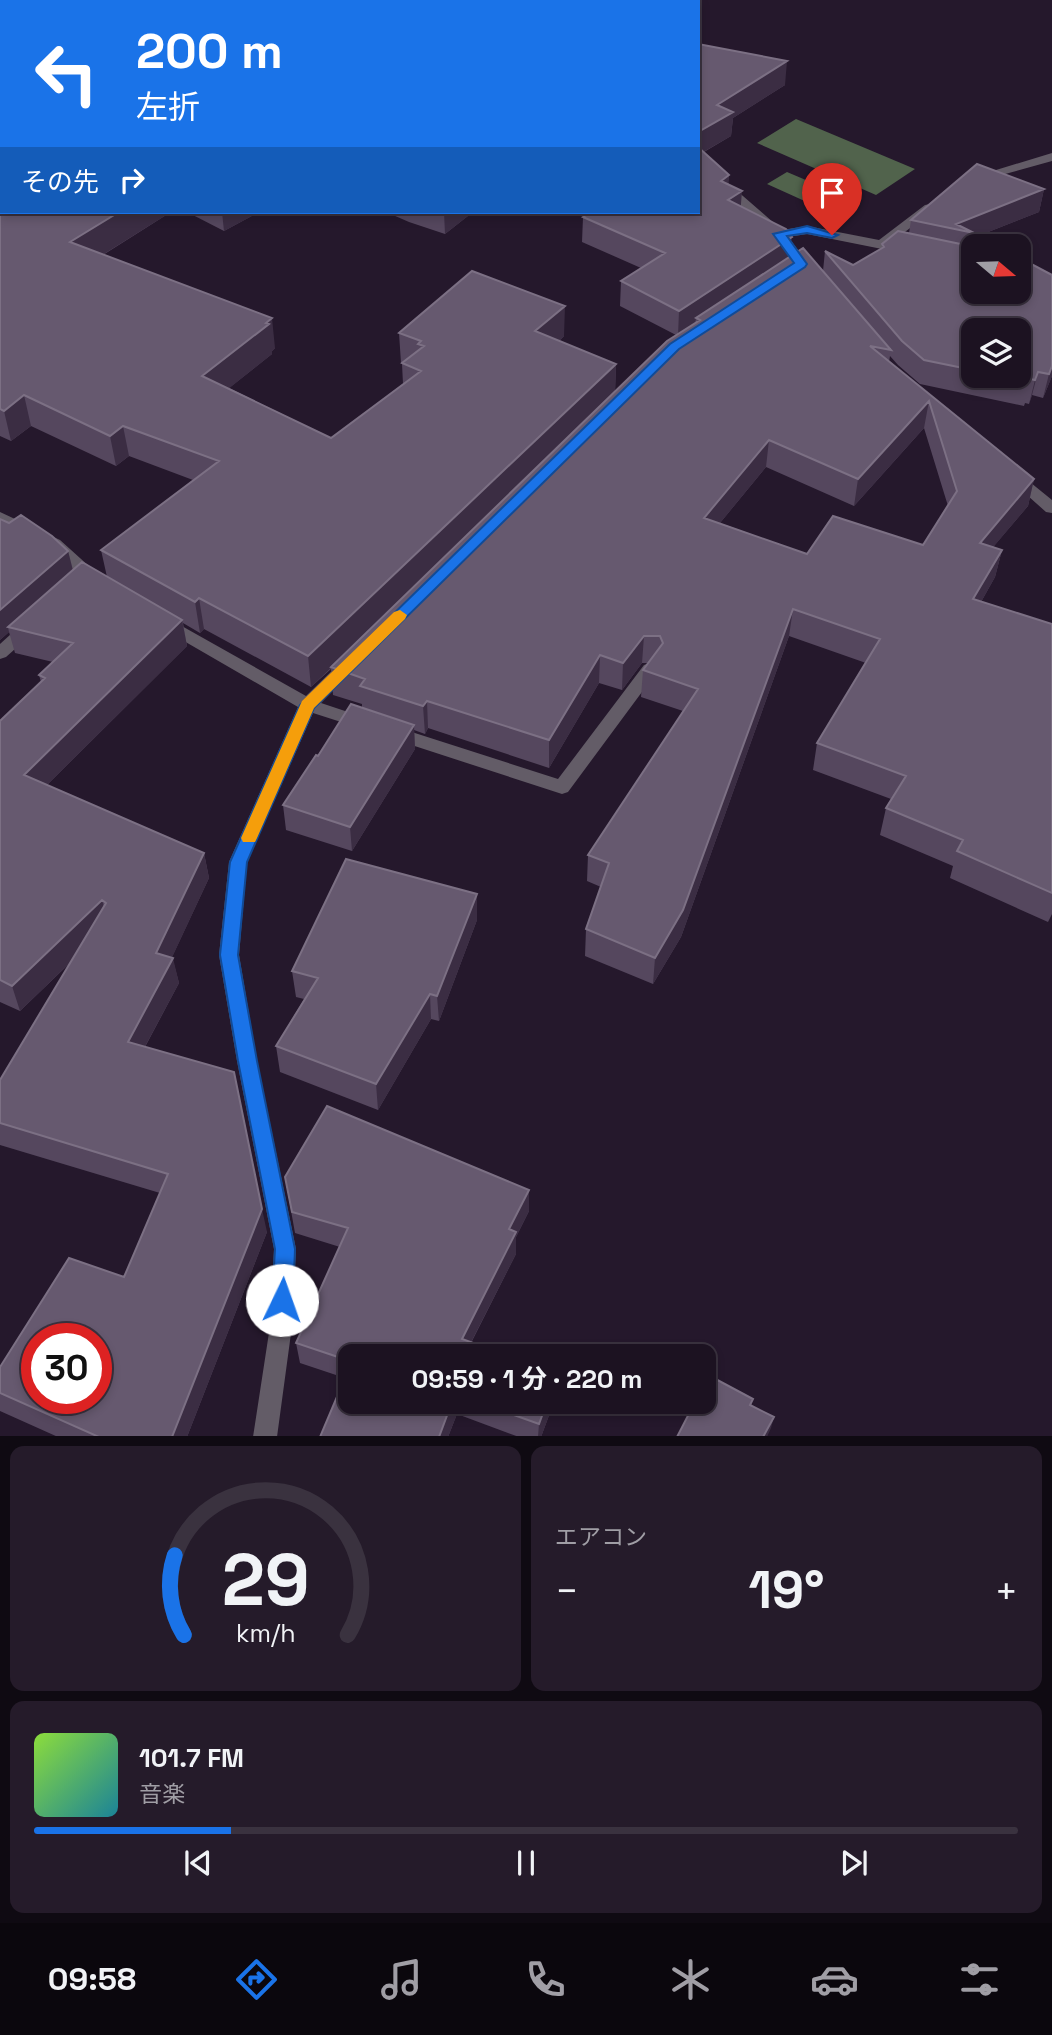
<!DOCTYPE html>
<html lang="ja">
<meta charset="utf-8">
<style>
body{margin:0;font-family:"Space Grotesk","Noto Sans JP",sans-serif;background:#251b2a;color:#f1f3f6;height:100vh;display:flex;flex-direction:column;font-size:26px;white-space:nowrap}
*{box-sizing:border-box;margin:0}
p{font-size:23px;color:#a09ea5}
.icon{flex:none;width:38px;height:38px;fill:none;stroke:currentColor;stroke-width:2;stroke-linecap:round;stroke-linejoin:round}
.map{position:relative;height:1436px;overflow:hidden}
.details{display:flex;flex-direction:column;gap:10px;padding:10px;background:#0f0a12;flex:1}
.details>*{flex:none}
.hud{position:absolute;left:0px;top:0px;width:700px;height:214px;box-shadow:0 4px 10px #0003,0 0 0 2px #3a323f;background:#1a73e8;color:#fff;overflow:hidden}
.needle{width:46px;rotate:109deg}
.buttons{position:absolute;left:961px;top:234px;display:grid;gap:14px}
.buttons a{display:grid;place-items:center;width:70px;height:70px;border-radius:14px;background:#1c1221;box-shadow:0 4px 10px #0003,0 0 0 2px #3a323f;font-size:35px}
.speed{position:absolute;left:21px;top:1323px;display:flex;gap:14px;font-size:35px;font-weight:700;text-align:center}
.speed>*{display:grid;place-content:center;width:91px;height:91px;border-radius:50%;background:#1c1221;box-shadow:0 4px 10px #0003,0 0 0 2px #3a323f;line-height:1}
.speed .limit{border:10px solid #d22;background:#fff;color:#111}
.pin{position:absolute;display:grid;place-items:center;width:60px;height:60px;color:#fff;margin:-72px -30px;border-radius:50% 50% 50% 0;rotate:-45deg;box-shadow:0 0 7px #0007}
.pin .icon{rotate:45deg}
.me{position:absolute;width:77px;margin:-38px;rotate:3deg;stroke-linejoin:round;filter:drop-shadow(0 0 5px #0008)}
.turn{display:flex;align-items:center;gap:24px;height:147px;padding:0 21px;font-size:32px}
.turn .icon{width:91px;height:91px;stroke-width:2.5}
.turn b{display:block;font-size:49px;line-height:60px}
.then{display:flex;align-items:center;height:66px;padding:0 21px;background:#0003;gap:14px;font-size:26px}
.big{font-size:52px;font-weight:700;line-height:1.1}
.details .card{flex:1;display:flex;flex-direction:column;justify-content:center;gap:10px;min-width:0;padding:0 24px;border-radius:14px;background:#251b2a}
.details .dial{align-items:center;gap:0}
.dial svg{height:182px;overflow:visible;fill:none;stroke:#3a323f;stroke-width:7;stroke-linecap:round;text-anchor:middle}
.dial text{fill:#f1f3f6;stroke:none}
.song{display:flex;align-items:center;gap:21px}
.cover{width:84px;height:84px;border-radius:10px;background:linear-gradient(135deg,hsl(90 70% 55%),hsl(190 70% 35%))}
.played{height:7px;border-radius:4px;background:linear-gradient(90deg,#1a73e8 20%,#3a323f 20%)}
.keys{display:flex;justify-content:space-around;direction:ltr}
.heat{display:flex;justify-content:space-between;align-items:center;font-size:38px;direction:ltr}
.details .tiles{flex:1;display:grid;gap:10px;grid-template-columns:1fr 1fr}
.card:last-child{grid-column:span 2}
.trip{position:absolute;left:338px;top:1344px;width:378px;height:70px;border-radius:14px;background:#1c1221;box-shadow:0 4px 10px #0003,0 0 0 2px #3a323f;font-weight:700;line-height:70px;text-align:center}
.tabs{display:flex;height:112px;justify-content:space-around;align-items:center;background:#0b070d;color:#a09ea5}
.tabs .icon{width:49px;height:49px}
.tabs .active{color:#1a73e8}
.tabs b{font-size:32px;color:#f1f3f6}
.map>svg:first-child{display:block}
.water{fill:#51634c}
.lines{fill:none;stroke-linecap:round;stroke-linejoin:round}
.lane{fill:#635c67;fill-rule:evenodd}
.street{fill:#635c67;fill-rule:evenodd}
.highway{fill:#c5b4cf;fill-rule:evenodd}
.wall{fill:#55475e;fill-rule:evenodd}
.shaded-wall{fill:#3b2d43}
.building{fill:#66596f;stroke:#7c7084;stroke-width:2;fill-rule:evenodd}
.route{fill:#1a73e8;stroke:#114b97;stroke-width:2}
.slow{fill:#f59e0b}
</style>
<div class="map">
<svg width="1052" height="1437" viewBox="0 0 1052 1437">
<rect width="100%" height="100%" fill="#25182c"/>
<path class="water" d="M796,119l119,50 -39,26 -119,-52z
M787,172l73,31 -20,14 -73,-33z"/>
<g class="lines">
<path class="lane" d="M28,622l6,2 2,4 -2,4 -28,25 -6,2v-15l22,-20z"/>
<path class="street" d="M358,0h16l1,2h-15z
M1052,153v8l-76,21 -6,-4z
M698,157l84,73 25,-4 72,14 46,-35 5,-1 7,4 -55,41 -75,-15 -19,3 28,36 -7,4 -5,-1 -30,-39 -76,-69z
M1015,472l5,2 32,26v13l-6,-1 -36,-32 -3,-3 3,-3z
M0,512l60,28 41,37 2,4 -2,4h-12l-41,-37 -48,-25z
M164,616l142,80 35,-34h12l3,4 -3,4 -32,33 51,17 3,4 -3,4 -6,2 -53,-17 -66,149 -8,93 18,106 39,188 -4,77 -15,111h-24l17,-111 4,-77 -37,-188 -18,-106 10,-93 69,-155 -140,-81 -2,-4z
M650,663l6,2 3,4 -3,4 -88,119 -6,2 -175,-57 -3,-5 3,-5 6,-1 165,53 86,-114z"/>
<path class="highway" d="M217,0h14l-16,2z"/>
</g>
<path class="wall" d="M698,44l87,41 -52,33 -2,18 -27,16 25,23 -1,9 13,22 49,51 33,14 2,-20 28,14 29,-17v-4l27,-11 2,-13 133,-31 -5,23 -66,26 -2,8 81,130 -9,22 -11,-3 -3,9 -4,-1 -1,3 -104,-22 -22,-19 -8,-9 -1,6 145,117 -6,27 -35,41 9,3 -7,27 -14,25 71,22v290l-4,8 -98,-44 3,-12 -73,-31 6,-27 5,-9 -78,-29 4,-27 49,-80 -77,-27 -108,301 -28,47 -68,-28 1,-27 15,-42 -14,-6 1,-26 95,-144 -42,-14 2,-27 5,-7h-6l-20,27 -23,-7 -50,85 -121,-40 -3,6 -11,-4 1,19 -63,102 -66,-21 -3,-25 35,-49 44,-48v-4l-29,-9 -2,-26 -20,18 -107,-58 -4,4 -17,-10 4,23 -140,139 157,68 5,25 -37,79 7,26 -34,64 122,185 -80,205h-129l-58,-26v-44l124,-90 36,-84 -160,-48v-65l71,-118 -51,49 -20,-9v-281l41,-39 -2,-7 14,-13 -38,-9 -6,-21 -9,8v-121l68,32 5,19 34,7 -6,-27 92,-70 -64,-24 -13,10 -85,-40 -20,15 -11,-5v-302l2,78h169l-68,43 172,93 -3,3v3l-43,34 102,50 72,-54 -1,-20 -1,-1 -2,-30 165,3 -5,5 57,23 -1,28 61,-57 -56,-29 1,-25 20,-13 -59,-26 1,-25 115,-5zM973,331l45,45h-45zM924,428l24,78 -25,39 -116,9 -87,-31 46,-56 88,39z
M187,212h72l-35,19z
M386,212h87l-28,22 -36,-12z
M477,920l-38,101 -8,-2 -53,91 -98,-38 -4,-26 28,-47 -8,-2 -4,-26z
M327,1106l202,84v21l-13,26v17l-45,89 39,13h-160v46h204l-13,35h-22l-62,-23 -9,23h-128l25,-59 -45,-15 -4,-20 44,-96 -45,-14 -10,-56z"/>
<path class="shaded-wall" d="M787,61l-2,24 -52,33 -2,18 -33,19v-23l19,-27z
M729,175l-2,24 -6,-18z
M1044,189l-5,23 -66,26 1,-5 -18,-9z
M742,191l-2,25 -12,-16z
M119,212h52l-96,60 -5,-30z
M222,212h37l-35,19z
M444,212h29l-28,22z
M792,237l-3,25 -93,56 -1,6 -17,12 1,-25z
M565,306l-1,30 -29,25v-30z
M272,318l3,30 -3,3v3l-65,52 -5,-30z
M616,364l-1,30 -304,293 -3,-31z
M1052,366v10l-9,22 6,-24z
M1038,372l-6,23 -3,9 6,-24z
M24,395l7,31 -20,15 -7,-30z
M929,401l-5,27 -70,78 4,-27z
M123,426l6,30 -13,10 -6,-30z
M769,440l-3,27 -64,78 2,-27z
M1034,479l-6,27 -54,64 6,-27z
M1002,550l-7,27 -28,50 6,-28z
M68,551l6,24 -66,52 1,5 -9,8v-30z
M199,598l5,31 -4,4 -5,-31z
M793,609l-4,27 -108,301 -28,47 2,-26z
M182,620l5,26 -156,155 -7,-26z
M644,636l-2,27 -20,27 1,-27z
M600,655l-1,28 -50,85v-28z
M427,701l1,27 -3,6 -2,-28z
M414,725l1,24 -63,102 -2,-24z
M204,853l5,25 -47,101 -6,-26z
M477,894v26l-38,101 -2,-25z
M102,900l7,25 -89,86 -8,-25z
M173,958l6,25 -45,84 -6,-25z
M430,994l1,25 -53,91 -2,-26z
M529,1190v21l-13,26v17l-52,102 -2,-17 47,-110z
M262,1209l5,23 -80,205h-15z
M452,1402h4l1,12 -9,23h-9z
M547,1402h7l-13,35h-3l1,-13z
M774,1417l-3,11 -4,9h-4z"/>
<path class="building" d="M698,44l89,17 -70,44 16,7 -35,20z
M2,133v79h117l-49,30 202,76 -6,5 3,1 -67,52 129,62 90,-67 -19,-8 22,-17 -6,-2 3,-3 -22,-8 73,-62 93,35 -30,25 81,33 -308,292 -109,-58 -4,4 -94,-52 118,-89 -96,-35 -13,10 -86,-41 -20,16 -4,-2v-275z
M698,147l31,28 -8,6 21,10 -14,9 58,29 6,8 -113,74 -58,-30 44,-28 -82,-36 8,-5h107z
M977,164l67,25 -88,35 18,9 -63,-13z
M898,231l77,16h-2v45h45v-35l34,18v91l-3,8 -11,-2 -3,8 -5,-1 -1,3 -28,-6h17v-45h-45v39l-49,-10 -22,-19 -77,-90 28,14 31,-18 -2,-3z
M980,237l19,10h-21l2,-2z
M803,248l88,102 -21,-4 164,133 -54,64 22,7 -29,49 79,25v269l-95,-42 6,-11 -77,-32 20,-32 -89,-33 63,-104 -87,-30 -110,301 -28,48 -69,-29 23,-66 -21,-8 110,-166 -55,-19 20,-27 -3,-7h-16l-21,27 -23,-8 -51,85 -122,-39 -4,5 -63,-20 5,-7 -34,-12 336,-326 33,-21 -4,-2zM929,401l28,90 -34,54 -90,-29 -26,38 -103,-36 65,-78 89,39z
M21,515l31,21 16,15 -68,59v-91l9,4z
M82,562l100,58 -158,155 180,78 -48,100 17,5 -45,84 106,30 28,137 -90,228h-73l-99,-44v-26l69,-109 55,19 44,-103 -168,-51v-43l106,-177 -4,-3 -90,86 -12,-6v-259l45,-43 -6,-3 34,-32 -65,-16zM37,1339h59v59h-59z
M351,704l63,21 -64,102 -67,-22 33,-50 2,1z
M346,859l131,35 -40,102 -7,-2 -54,90 -100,-38 42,-68 -26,-7z
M327,1106l202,84 -20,39 7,3 -54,107 48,17h-160v5l-54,-18 52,-115 -56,-16 -7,-35z
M350,1366v36h102l-13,35h-119z
M708,1375l45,24 -3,6 24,12 -11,20h-86l18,-35h9v-18z
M478,1402h69l-8,22z"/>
<path class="route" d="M807,226l31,9 -6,3 -25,-5 -20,3 20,28 -2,3 -126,82 -365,359 -67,154 -9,93 19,106 38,188 -2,51 -3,7 -8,3 -7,-3 -3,-7 3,-51 -37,-188 -18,-106 10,-93 70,-157 370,-361 124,-81 -21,-29z"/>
<path class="slow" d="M400,610l7,5 -2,4 -91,89 -57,130 -2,4h-12l-2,-4 61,-137 92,-89z"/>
</svg>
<div class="buttons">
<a><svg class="needle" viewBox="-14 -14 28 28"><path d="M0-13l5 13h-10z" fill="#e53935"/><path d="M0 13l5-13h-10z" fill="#a09ea5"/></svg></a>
<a><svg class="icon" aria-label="layers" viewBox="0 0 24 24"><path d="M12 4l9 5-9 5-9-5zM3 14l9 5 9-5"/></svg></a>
</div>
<div class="speed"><div class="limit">30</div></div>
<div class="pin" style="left:832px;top:235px;background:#d93025"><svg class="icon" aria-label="arrive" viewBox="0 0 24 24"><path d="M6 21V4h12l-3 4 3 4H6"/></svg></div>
<svg class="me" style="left:282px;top:1300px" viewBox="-20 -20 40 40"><circle r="19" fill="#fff"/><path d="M0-13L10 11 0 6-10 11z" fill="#1a73e8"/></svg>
<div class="trip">09:59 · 1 分 · 220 m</div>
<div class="hud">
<div class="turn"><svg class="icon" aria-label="left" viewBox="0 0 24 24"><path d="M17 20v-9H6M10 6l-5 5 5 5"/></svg><div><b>200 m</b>左折</div></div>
<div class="then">その先<svg class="icon" aria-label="right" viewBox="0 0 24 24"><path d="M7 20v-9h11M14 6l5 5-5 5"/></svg></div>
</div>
</div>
<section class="details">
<div class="tiles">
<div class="card dial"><svg viewBox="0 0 100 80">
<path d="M14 69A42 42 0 1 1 86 69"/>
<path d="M14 69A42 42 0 0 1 10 34" stroke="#1a73e8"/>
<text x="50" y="56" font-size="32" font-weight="700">29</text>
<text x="50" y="72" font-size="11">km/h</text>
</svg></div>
<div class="card"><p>エアコン</p>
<div class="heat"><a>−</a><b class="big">19°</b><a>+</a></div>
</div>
<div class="card">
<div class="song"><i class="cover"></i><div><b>101.7 FM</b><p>音楽</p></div></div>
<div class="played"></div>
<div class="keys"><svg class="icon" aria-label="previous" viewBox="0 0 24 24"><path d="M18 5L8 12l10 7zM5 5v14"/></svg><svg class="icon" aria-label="pause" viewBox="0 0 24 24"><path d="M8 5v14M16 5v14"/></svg><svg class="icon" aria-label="next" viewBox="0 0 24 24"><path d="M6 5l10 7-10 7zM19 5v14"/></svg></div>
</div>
</div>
</section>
<nav class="tabs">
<b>09:58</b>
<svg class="icon active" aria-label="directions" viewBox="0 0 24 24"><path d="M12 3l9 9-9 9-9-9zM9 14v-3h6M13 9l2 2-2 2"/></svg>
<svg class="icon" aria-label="music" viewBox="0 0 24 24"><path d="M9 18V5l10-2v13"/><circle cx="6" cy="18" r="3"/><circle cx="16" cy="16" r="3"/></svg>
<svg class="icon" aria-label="phone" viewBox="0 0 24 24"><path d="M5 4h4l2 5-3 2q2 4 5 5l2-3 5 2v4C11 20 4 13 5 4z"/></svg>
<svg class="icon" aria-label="climate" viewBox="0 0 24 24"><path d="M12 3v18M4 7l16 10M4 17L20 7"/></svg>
<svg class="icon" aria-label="car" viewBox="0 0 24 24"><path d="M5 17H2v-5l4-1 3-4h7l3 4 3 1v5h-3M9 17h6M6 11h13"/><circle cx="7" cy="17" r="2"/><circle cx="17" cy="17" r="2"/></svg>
<svg class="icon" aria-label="filters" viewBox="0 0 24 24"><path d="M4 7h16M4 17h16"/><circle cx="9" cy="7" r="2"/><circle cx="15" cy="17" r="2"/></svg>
</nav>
